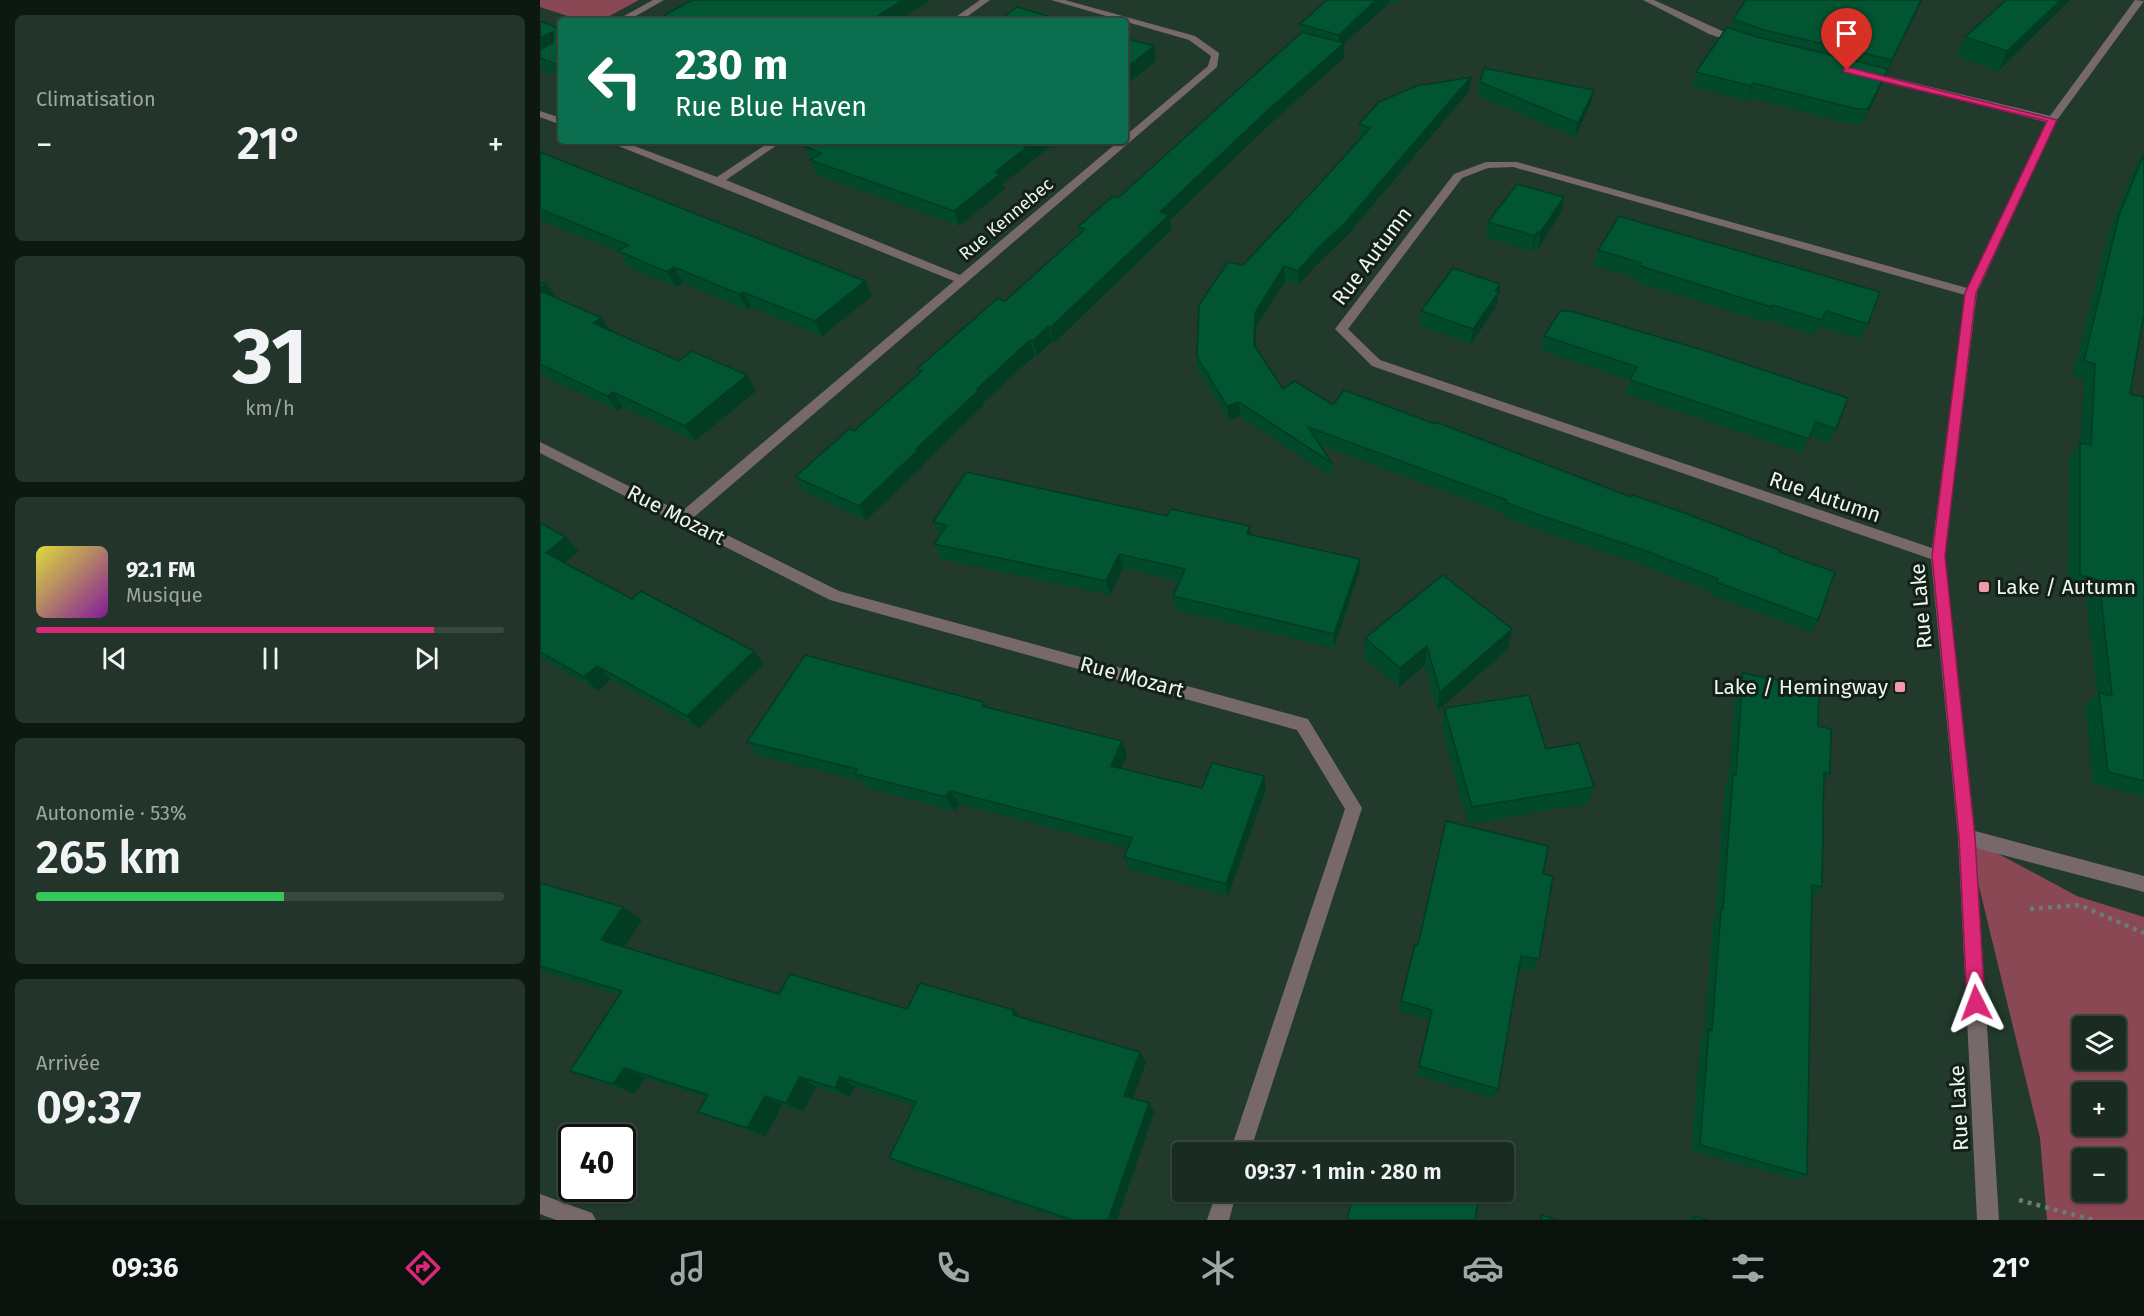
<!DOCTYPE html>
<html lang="fr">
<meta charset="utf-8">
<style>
body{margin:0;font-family:"Fira Sans",sans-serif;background:#23342a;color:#f1f3f6;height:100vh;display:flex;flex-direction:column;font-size:22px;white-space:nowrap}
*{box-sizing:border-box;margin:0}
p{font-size:20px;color:#9fa7a5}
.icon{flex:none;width:33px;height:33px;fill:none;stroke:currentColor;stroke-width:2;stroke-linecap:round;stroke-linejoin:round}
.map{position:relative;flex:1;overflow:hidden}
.side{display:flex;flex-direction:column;gap:15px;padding:15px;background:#0e1812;width:540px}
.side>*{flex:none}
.hud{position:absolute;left:18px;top:18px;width:570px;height:126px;border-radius:6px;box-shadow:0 2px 4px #0004,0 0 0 2px #38483f;background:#0b6e4f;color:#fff;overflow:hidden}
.controls{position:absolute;left:1532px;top:1016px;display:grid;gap:12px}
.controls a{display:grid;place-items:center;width:54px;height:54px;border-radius:6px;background:#1a2c21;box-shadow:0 2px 4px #0004,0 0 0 2px #38483f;font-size:30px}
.speed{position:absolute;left:18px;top:1124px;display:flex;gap:12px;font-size:30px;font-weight:700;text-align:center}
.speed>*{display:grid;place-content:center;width:78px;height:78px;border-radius:50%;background:#1a2c21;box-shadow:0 2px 4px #0004,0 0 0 2px #38483f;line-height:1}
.speed .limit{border:3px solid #111;border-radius:9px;background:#fff;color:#111}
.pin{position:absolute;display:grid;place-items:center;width:51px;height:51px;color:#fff;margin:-62px -26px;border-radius:50% 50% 50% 0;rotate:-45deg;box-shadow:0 0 6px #0007}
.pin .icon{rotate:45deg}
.me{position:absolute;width:66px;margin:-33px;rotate:357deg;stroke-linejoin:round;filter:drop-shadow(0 0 4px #0008)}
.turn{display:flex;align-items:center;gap:21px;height:126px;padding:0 18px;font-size:27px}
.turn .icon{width:78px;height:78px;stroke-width:2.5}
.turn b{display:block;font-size:42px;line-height:51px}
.big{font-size:45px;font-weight:600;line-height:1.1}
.side .card{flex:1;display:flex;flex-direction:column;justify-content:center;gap:9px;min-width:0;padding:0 21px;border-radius:9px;background:#23342a}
.side .dial{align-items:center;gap:0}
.dial b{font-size:78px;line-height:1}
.song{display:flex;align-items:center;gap:18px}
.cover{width:72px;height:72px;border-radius:9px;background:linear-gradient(135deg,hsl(60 70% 55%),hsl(290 70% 35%))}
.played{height:6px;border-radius:3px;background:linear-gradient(90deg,#db2777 85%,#38483f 85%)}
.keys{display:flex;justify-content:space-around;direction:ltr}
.heat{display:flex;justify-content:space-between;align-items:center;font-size:33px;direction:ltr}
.charge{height:9px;border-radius:4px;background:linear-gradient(90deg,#34c759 53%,#38483f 0)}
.trip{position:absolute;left:632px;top:1142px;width:342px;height:60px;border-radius:6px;background:#1a2c21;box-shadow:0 2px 4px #0004,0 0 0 2px #38483f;font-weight:600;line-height:60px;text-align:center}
.menu{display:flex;height:96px;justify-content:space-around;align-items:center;background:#0a120d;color:#9fa7a5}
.menu .icon{width:42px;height:42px}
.menu .on{color:#db2777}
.menu b{font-size:27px;color:#f1f3f6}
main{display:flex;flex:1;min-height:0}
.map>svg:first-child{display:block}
.green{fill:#8a4754;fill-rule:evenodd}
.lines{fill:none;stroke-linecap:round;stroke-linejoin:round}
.path{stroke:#697e71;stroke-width:4.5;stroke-dasharray:4 5;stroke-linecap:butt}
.minor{fill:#77696b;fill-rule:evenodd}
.wall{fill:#02492b}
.shaded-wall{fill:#013c23}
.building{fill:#025532;stroke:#013c23;stroke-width:1.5}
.route{fill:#db2777;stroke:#8e194d;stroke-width:1.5}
.poi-dot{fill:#f39aa9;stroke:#141f18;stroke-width:2}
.labels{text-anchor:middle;stroke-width:6;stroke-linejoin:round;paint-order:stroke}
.far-street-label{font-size:18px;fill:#eaf8ef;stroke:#141f18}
.street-label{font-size:21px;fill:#eaf8ef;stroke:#141f18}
.poi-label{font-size:21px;fill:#eaf8ef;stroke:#141f18;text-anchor:start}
</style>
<main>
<section class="side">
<div class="card"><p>Climatisation</p>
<div class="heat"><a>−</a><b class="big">21°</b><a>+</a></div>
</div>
<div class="card dial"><b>31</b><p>km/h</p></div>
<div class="card">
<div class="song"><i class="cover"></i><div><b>92.1 FM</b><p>Musique</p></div></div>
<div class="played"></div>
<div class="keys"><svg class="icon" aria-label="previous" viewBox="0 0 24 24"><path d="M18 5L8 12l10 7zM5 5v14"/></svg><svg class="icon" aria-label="pause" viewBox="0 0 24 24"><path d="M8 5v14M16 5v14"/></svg><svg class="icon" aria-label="next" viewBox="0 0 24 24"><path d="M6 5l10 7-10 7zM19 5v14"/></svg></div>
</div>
<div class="card"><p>Autonomie · 53%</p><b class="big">265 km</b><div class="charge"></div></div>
<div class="card"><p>Arrivée</p><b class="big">09:37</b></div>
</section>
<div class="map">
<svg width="1604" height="1220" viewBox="0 0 1604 1220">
<rect width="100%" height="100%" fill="#223a2c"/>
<path class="green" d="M0,0h99l-39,21h-17l-43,-14z
M1427,837l110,59 67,21v303h-97l-7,-82zM1542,1026h33v33h-33zM1542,1092h33v33h-33zM1542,1158h33v33h-33z"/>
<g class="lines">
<path class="path" d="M1490,909l49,-4 65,28
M1479,1200l74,20"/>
<path class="minor" d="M113,0h11l-37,21h-12z
M440,0h10l-29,21h-11z
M511,0h14l130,36 24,17 -2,14 -524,451 146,73 469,128 54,89 -112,344h-20l115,-343 -48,-79 -467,-130 -290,-147v-11l141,70 273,-231 -348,-140h15l96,36 54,-36h12l-57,39 234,95 159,-134h6v-5l83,-70 3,-10 -22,-16z
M1103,0h11l92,42 -5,3 -32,-11z
M1595,0l9,1 -87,119 -80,173 -32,263 30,275 169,45v16l-168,-44 23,372h-22l-19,-383 -27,-278 -559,-193 -37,-37 119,-155 32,-12h31l450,126 79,-166 -186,-48 5,-3 185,45zM973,167l452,128 -33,253 -552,-188 -32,-31 114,-151 26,-10z
M0,111l21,7v7l-21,-8z
M677,1191h20l-8,29h-22z
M0,1194l52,19 4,7h-40l-16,-6z"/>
</g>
<path class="wall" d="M787,0h71l-4,4 -5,-1 -45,41v14l-75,67 -99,95 1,10 -117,113 -2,-2 -15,15 -2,-1 -52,48 1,2 -60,58v2l-58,55 -63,-29 -8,-14 59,-46 65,-57 -2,-5 88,-68 75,-67 -2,-7 40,-29 182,-164v-10z
M1382,0l-60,124h-11l-103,-26 -1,3 -55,-14 4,-15 35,-44 2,-9z
M1530,0l-72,71 -42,-15 9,-19z
M0,21l21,8v48l-21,-7z
M931,77l-1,13 -126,149 -24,22 -21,24 -14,-4 -29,46v20l27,42 348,108 148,55 39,68 -7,12 -101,-37 2,-3 -67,-26 -106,-36 -36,-14v-3l-183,-68 12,18v14l-92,-61 -11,4 -31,-49 -1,-14 46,-92 70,-74 47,-52 -1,-1v-14l65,-39z
M940,82l111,21 -16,34 -97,-41z
M275,141h242l-54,43 2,5 -46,37 -142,-51 -11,-28z
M0,152l325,129 7,15 -50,40 -71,-29 -3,3 -65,-27 -7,4 -48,-20 -9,-15 -79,-32z
M1604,153v173l-3,5 -11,63 14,3v400l-51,-13 -8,-78 12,-11 -11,-101 -18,-5 1,-131 11,-15 4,-63 -11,-4 36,-145 26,-64z
M1024,197l-3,16 -23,36 -4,-1 -2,3 -46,-14 2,-15z
M1079,216l249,108 -8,15 -41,-12 -4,8 -49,-15 -1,2 -129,-40v-4l-42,-12 4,-16z
M0,282l6,2 9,13 56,34 68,30 68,14 9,16 -61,50 -72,-34 -5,4 -78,-37z
M960,284l-4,23 -25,37 -51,-18 1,-15z
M1004,336l292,93 -7,14 -19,-7 -8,17 -176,-59 4,-14 -88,-29z
M393,522l318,13 109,24 -1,14 -25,75 -159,-38 -2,-14 6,-15 -56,-13 -13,27 -169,-36 -7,-15 6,-8z
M0,523l39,28 -14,12 67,36 132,65 -65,65 -88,-50 -13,12 -58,-34z
M972,629l-4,20 -71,62 -12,-46 -26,22 -35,-29 1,-20z
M1203,673l75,53 12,48 -6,8 -2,105 -10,11 -5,277 -11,5 -105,-29 10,-113 3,-4 9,-115 2,-3 10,-129 3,-5 8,-96z
M444,702l3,6 135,33 5,14 -6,13 81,20 62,-12 2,13 -38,107 -99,-27 -5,-12 3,-9 -168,-44 -4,7 -90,-24 -4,-6 -102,-25 -12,-14z
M904,708l102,41 48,38 -7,17 -119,20 -26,-97z
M1003,874l-4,85 -5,12 -15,-2 -21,120 -5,9 -76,-22 13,-56 -30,-8 1,-11 17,-56z
M0,883l83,24 19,13 -18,27 155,47 128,15 113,8 126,45 -13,37 16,4 5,9 -37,108h-53l-161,-54 -14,-8 25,-52 -59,-19 -6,10 -33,-10 -13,24 -21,-6 -17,32 -48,-17 -19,-8 8,-15 -61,-19 -11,16 -42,-14 -22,-9 49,-76 -79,-24z
M1154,1216l15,4h-23z"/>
<path class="shaded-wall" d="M363,0h27l-32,21h-28z
M836,0h13v3l-45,41v14l-75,67 -99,95 1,10 -117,113 -4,-15 110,-116 108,-102 71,-62v-13z
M1381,0h1l-36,74 6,-14z
M1521,0h9l-72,71 9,-20z
M12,32l8,15 -20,10v-19z
M614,46l2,15 -31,25v-17z
M1348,69l-6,15 -20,40 6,-15z
M931,77l-1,13 -126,149 -24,22 -21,24 -1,-14z
M1213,83l-6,18 4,-15z
M1054,90l-3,13 -16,34 3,-14z
M494,141h23l-54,43 2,5 -46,37 -5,-15 41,-39z
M1024,197l-3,16 -23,36 2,-16z
M997,232l-3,16 -2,3 3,-15z
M744,266l1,15 -29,46v32l-2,-14 1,-32z
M134,267l9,16 -7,4 -9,-15z
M325,281l7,15 -50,40 -7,-15z
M6,284l11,15 -17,-6v-5z
M960,284l-4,23 -25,37 2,-15z
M203,292l8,15 -3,3 -9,-16z
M62,318l10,15 -19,-10z
M508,326l4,15 -15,15 -4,-15z
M490,340l5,15 -52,48 1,2 -60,58v2l-58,55 -7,-14 118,-117z
M207,375l9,16 -61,50 -10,-15z
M73,392l10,15 -5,4 -11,-15z
M699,402l1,14 -11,4 -2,-14z
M710,526l2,14 -5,-6z
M26,537l13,14 -20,16 -13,-14z
M579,554l4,14 -13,27 -4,-14z
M820,559l-1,14 -25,75v-14z
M972,629l-4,20 -71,62 3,-19z
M887,646l-2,19 -26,22 1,-19z
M214,651l10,13 -65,65 -12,-13z
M57,666l14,13 -13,12 -14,-14z
M582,741l5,14 -11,25 -5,-14z
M724,776l2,13 -38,107 -2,-12z
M410,791l9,13 -4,7 -9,-14z
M83,907l19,13 -21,32 -20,-12z
M474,1010l10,11 -11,-6z
M600,1052l6,10 -15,43 -7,-9z
M84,1068l21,10 -11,16 -21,-10z
M260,1077l16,10 -13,24 -17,-8z
M300,1077l15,10 -6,10 -14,-9z
M225,1096l17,9 -17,32 -18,-9z
M609,1103l5,9 -37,108h-9z"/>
<path class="building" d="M152,0h211l-33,21h-216z
M787,0h49l-37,35 -39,-11z
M1206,0h175l-29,60 -128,-30 -31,-11z
M1466,0h55l-54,51 -42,-14z
M477,7l48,14h-67z
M0,21l21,8v37l-21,-8v-9l13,-6 1,-10 -2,-1 -12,6z
M1187,27l30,10 131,32 -20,40h-11l-104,-26 -2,3 -55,-14z
M762,32l42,11 -76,67 -108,102 9,3 -119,113 -2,-2 -15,15 -3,-1 -53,49 2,1 -63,59 2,1 -59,56 -64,-29 54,-48 5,2 68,-60 -5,-2 81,-71 7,3 80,-72 -7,-2 35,-31 5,2z
M585,38l29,8 -29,23z
M944,68l110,22 -16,33 -98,-41z
M931,77l-127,147 -25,23 -21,24 -14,-5 -29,47 -1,32 29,44 12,-8 38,24 11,-15 91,34 1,-2 195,75 1,-2 53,18 95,37 -1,2 56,20 -17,48 -102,-38 2,-3 -69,-27 -107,-36 -37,-14 2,-2 -199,-73 24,36 -93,-61 -12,4 -30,-49 2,-52 29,-43 15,3 70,-74 57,-63 -11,-4 20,-22 42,-18 3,1z
M275,141h219l-39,31 5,2 -46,37 -144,-51 11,-7 -15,-6z
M0,152l325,129 -50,40 -72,-29 -4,2 -65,-27 -7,5 -49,-21 10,-6 -88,-36z
M1604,154v166l-1,-1 -13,75 14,3v384l-36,-9 -9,-79 13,3 -13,-116 -19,-5v-132l11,2 4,-81 -11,-3 35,-146z
M977,184l47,13 -24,36 -3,-1 -2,4 -47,-14z
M1079,216l261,76 -12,32 -42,-13 -4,9 -50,-15 -1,2 -131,-41 1,-3 -43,-13z
M913,268l47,16 -5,7 4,1 -26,37 -52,-18z
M0,282l6,2 -6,4z
M0,291l62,27 -9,5 86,38 13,-10 55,24 -62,51 -72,-34 -6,4 -67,-32z
M1020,311h11l132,39 145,48 -12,31 -20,-7 -7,17 -179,-59 7,-13 -93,-31z
M426,472l201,44 4,-7 38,8 41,9 -3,8 113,25 -26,75 -161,-38 12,-27 -66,-15 -13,27 -172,-37 13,-19 -14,-3z
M0,523l26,14 -20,16 86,46 9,-8 113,60 -67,65 -90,-50 -13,11 -44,-25z
M903,575l69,54 -72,63 -13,-46 -27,22 -35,-30z
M265,655l179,47 -2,4 140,35 -11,25 91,22 10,-25 52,13 -38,108 -102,-27 8,-19 -182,-47 -4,6 -91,-23 2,-5 -110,-27z
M1203,673l76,16 -1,37 13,3 -1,45 -6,-2 -2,115 -10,-2 -5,290 -107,-30 9,-116 3,1 9,-121h2l10,-134h3z
M989,695l17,54 33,-6 15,44 -122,20 -28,-99z
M906,821l102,25 -5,28 10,2 -14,83 -18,-3 -23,133 -79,-23 13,-56 -31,-9 14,-57 3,1z
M0,883l83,24 -22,33 178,54 11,-20 117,35 13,-26 94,27 -1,5 127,37 -16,44 25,7 -41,117h-35l-184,-62 27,-56 -76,-25 -5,11 -35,-11 -14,26 -21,-7 -18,32 -49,-16 10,-17 -84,-27 -11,16 -43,-13 52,-80 -82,-25z
M814,1191h126l-5,29h-128z
M1001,1215l17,5h-17z
M1154,1216l15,4h-15z"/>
<path class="route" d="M1307,67l210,53 -81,173 -31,263 30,281 10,166 -3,6 -6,3 -6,-3 -3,-6 -8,-166 -27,-281 33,-263 82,-172 -203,-49 -1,-2z"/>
<g class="poi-dot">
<rect x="1438" y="581" width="12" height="12" rx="3"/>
<rect x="1354" y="681" width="12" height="12" rx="3"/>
</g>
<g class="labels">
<g class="far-street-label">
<text transform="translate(466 219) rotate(-40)" y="6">Rue Kennebec</text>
</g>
<g class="street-label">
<text transform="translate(832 256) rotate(-53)" y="7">Rue Autumn</text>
<text transform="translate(1285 497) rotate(19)" y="7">Rue Autumn</text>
<text transform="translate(136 515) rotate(27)" y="7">Rue Mozart</text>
<text transform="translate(1381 606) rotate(-95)" y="7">Rue Lake</text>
<text transform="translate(592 677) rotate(15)" y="7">Rue Mozart</text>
<text transform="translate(1419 1108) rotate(-93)" y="7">Rue Lake</text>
</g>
<g class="poi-label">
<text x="1456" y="594">Lake / Autumn</text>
<text x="1348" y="694" text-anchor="end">Lake / Hemingway</text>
</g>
</g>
</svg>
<div class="controls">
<a><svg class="icon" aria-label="layers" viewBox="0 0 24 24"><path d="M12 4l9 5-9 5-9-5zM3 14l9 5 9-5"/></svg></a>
<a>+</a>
<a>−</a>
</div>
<div class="speed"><div class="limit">40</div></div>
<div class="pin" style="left:1307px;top:70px;background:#d93025"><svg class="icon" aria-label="arrive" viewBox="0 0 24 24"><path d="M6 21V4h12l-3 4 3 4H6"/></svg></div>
<svg class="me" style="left:1436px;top:1003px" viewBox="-20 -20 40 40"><path d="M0-17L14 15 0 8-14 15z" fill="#db2777" stroke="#fff" stroke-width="4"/></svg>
<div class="trip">09:37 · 1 min · 280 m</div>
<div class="hud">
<div class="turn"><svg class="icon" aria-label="left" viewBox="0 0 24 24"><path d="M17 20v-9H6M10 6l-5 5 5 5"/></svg><div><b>230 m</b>Rue Blue Haven</div></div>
</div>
</div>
</main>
<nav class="menu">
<b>09:36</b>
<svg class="icon on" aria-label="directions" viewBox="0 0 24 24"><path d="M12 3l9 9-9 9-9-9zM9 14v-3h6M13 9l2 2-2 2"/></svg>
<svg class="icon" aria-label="music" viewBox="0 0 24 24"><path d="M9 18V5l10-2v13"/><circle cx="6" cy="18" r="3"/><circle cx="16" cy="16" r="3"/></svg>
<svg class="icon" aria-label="phone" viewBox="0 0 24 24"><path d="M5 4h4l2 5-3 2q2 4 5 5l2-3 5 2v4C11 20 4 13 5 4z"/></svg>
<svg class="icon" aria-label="climate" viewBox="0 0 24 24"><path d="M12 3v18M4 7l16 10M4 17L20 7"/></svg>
<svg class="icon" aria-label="car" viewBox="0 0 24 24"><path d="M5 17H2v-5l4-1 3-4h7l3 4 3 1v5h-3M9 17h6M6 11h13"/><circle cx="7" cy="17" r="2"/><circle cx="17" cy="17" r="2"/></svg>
<svg class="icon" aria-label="filters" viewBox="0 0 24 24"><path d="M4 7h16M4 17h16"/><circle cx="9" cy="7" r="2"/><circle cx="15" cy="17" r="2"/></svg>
<b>21°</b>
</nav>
